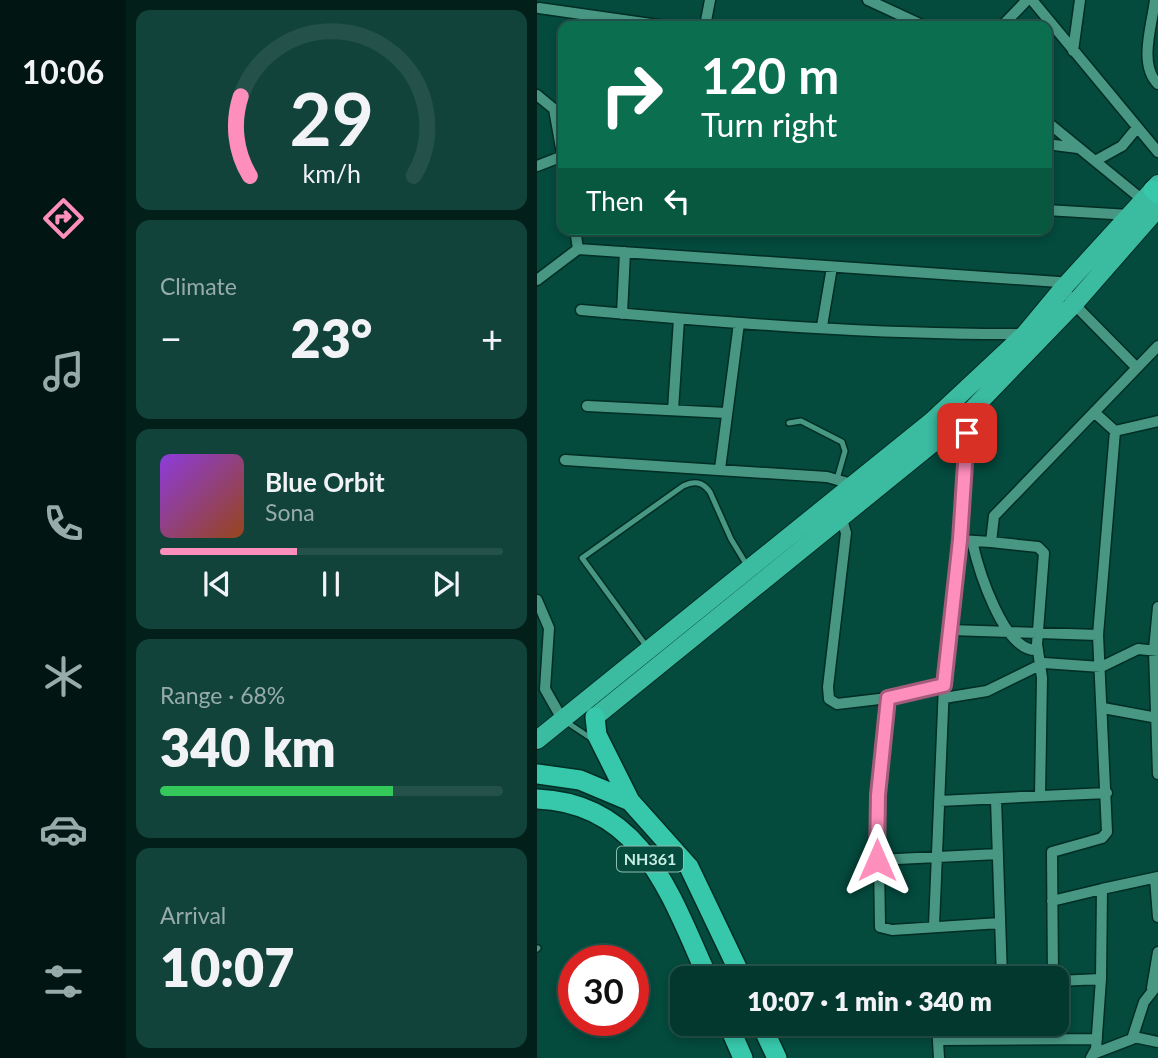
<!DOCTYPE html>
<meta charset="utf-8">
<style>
body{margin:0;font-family:Lato,sans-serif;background:#11433a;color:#f1f3f6;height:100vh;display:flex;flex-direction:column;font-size:26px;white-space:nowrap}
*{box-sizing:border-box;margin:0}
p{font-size:23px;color:#97acaa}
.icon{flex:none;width:38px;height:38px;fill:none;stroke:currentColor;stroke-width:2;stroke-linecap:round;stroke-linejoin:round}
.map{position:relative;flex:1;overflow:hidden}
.sheet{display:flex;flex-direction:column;gap:10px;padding:10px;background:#021f19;width:411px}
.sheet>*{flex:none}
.guide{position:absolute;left:21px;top:21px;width:494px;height:214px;border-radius:14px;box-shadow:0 4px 10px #0003,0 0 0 2px #24524a;background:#0b6e4f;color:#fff;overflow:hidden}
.speed{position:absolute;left:21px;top:945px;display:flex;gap:14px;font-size:35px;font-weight:700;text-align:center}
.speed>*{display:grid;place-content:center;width:91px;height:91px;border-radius:50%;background:#03382e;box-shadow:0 4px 10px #0003,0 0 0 2px #24524a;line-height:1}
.speed .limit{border:10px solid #d22;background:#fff;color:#111}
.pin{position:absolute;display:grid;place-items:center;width:60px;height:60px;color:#fff;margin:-30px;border-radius:14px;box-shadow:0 4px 10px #0006}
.me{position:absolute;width:77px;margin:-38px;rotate:0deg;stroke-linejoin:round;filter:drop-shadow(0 0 5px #0008)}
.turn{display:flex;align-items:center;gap:24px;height:147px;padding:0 28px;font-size:32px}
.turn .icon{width:91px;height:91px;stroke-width:2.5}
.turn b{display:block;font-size:49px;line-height:60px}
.then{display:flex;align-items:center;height:66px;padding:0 28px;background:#0003;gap:14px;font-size:26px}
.big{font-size:52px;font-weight:800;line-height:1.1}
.sheet .tile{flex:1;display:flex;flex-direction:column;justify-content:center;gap:10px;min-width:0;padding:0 24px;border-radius:14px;background:#11433a}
.sheet .dial{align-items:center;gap:0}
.dial svg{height:182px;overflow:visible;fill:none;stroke:#24524a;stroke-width:7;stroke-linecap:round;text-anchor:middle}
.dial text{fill:#f1f3f6;stroke:none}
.song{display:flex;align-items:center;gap:21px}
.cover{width:84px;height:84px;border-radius:10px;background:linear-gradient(135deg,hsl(270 70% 55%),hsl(20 70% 35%))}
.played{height:7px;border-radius:4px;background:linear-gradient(90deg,#fe8ebc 40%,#24524a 40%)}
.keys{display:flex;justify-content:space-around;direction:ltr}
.heat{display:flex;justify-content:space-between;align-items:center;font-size:38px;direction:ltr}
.charge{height:10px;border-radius:5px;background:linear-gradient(90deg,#34c759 68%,#24524a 0)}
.trip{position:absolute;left:133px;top:966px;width:399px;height:70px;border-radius:14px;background:#03382e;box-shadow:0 4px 10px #0003,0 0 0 2px #24524a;font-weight:800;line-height:70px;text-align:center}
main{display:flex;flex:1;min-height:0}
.menu{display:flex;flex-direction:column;width:126px;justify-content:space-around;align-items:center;background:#011612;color:#97acaa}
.menu .icon{width:49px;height:49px}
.menu .selected{color:#fe8ebc}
.menu b{font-size:32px;color:#f1f3f6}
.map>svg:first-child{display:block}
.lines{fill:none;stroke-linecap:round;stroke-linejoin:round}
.service-casing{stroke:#002d24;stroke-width:8}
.minor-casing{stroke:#002d24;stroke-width:13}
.primary-casing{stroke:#002d24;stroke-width:20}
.trunk-casing{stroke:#002d24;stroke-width:22}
.service{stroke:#489783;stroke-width:5}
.minor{stroke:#489783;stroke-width:10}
.primary{stroke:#3bbba0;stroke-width:18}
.trunk{stroke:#37c7aa;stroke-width:19}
.route-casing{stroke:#a55c7a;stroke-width:18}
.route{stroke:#fe8ebc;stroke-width:12}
.labels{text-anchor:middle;stroke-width:7;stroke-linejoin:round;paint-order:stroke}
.shield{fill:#044a3d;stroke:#8dbcb0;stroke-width:2}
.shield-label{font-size:16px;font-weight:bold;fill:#c8ede2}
</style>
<main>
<nav class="menu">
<b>10:06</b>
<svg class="icon selected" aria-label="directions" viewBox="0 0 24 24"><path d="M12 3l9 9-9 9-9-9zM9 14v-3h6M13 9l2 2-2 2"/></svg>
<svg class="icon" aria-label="music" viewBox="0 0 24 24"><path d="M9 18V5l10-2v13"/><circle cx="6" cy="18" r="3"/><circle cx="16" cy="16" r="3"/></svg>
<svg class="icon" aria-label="phone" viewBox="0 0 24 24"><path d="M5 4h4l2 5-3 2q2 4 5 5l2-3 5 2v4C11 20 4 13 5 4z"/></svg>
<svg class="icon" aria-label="climate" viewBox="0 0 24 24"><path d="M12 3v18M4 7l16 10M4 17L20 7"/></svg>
<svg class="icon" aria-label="car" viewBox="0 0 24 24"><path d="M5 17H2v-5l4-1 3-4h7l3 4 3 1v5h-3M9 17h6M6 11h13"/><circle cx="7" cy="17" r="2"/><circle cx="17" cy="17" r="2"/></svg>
<svg class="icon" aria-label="filters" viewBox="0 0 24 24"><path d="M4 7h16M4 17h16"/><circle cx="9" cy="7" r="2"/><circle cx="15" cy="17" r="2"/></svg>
</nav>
<section class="sheet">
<div class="tile dial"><svg viewBox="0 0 100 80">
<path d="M14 69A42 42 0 1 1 86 69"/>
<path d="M14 69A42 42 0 0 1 10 34" stroke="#fe8ebc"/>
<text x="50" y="56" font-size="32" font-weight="700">29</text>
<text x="50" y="72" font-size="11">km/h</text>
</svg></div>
<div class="tile"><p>Climate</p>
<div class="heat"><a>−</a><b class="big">23°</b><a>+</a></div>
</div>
<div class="tile">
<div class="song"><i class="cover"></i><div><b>Blue Orbit</b><p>Sona</p></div></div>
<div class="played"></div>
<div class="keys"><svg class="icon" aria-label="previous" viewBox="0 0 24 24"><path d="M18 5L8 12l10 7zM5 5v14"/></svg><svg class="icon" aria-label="pause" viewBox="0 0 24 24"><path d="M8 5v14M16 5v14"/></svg><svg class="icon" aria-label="next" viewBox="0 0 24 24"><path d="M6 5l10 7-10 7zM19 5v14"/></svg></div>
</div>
<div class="tile"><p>Range · 68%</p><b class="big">340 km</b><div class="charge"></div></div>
<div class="tile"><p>Arrival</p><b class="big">10:07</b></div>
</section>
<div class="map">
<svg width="621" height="1058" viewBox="0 0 621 1058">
<rect width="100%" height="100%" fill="#044a3d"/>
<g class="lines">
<g class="service-casing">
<path id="service" d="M252,423l12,-2 41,21 3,9 -8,28
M110,647l-65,-89 101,-72c11,-5 19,-5 27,6l21,47 17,28
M28,721l27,18
M0,949l1,-1"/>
</g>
<g class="minor-casing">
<path id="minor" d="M331,0l56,26
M495,0l126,152
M618,0c-3,25 -17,65 3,84
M2,8l126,18
M168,26l5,-26
M465,26l25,-26
M536,51l7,-51
M0,95l17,14 9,50
M509,121l98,80
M509,144l32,4
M558,161l27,-15 14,-17
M0,166l26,-10
M509,210l84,5
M41,249l481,33 15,22 63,64
M0,280l41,-31 -3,-20
M44,310c147,13 296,25 444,24
M85,314l3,-62
M285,326l10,-59
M50,406l140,7
M136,410l6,-91
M578,431l43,-10
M28,460l262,17 18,5 5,6
M183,469l19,-146
M304,516l5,17 -18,154 1,12 8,5 51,-6 56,-13
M423,540l31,2 3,-26 164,-170
M435,541c6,27 31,111 65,109
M454,542l47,5 6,6 -7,91 5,34 -2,118
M0,600l12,28 -4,61 17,30
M621,607l-4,43 4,124
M413,630l148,5
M351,698l-10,97 2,132 12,3 108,-7
M407,698l43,-7 57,-28 57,4 37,-18 20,2
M566,708l55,10
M459,799l6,179
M402,801l168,-8
M340,860l121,-6
M618,878l3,39
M565,889l56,-12
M515,901l50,-12 -1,90 -5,70 -5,9
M397,926l10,-241 24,-243 -3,-25
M516,978l-1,-126 50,-14 5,-6 -9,-197 17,-204 -21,-19
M520,981l44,-2
M615,988l6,-36
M400,1024l2,34
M597,1037l24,5
M401,1040l159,-1
M556,1054l39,-15 12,-37 14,-18"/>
</g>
<g class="primary-casing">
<path id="primary" d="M58,717l370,-300 109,-113 84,-96
M0,740l395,-319 93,-87 39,-47 94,-103"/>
</g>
<g class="trunk-casing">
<path id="trunk" d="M616,190l5,4
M58,717l2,18 33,66 59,66 53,111
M0,774l43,6 50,21
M0,799c106,4 134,98 171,179
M191,1024l15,34
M224,1024l16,34"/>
</g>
<use href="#service" class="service"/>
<use href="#minor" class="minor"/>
<use href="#primary" class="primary"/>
<use href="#trunk" class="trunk"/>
</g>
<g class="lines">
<g class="route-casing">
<path id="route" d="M340,860l1,-65 10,-97 56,-13 16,-145 7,-107"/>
</g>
<use href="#route" class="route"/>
</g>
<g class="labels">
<rect class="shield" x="80" y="846.5" width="66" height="25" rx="5"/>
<g class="shield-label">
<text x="113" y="865">NH361</text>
</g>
</g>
</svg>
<div class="speed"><div class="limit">30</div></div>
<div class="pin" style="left:430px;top:433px;background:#d93025"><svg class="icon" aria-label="arrive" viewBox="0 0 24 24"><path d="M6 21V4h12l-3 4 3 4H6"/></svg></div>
<svg class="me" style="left:340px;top:860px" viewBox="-20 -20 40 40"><path d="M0-17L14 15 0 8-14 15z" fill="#fe8ebc" stroke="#fff" stroke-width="4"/></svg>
<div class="trip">10:07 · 1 min · 340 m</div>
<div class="guide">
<div class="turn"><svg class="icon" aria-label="right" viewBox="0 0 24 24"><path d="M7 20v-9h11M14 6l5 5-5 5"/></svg><div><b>120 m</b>Turn right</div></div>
<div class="then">Then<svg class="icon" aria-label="left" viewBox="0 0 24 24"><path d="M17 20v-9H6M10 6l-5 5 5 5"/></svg></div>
</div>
</div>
</main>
